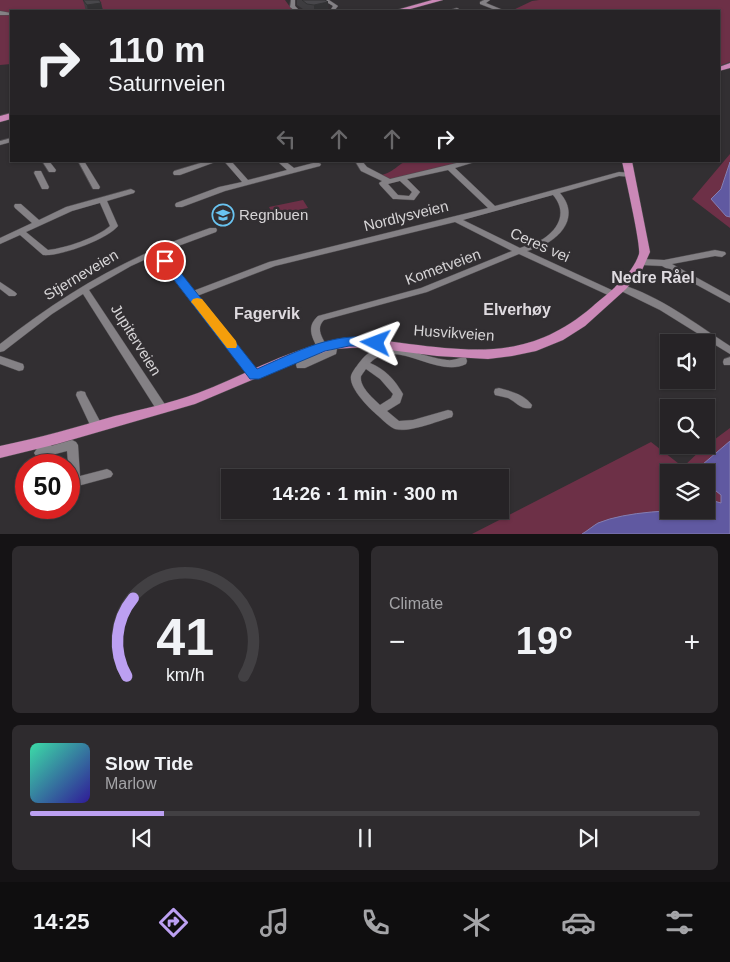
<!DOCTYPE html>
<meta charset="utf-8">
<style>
body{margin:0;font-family:Helvetica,sans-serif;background:#2e2b2e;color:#f1f3f6;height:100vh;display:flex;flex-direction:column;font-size:19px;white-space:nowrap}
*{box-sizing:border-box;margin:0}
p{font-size:16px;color:#a4a4a7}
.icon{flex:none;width:28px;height:28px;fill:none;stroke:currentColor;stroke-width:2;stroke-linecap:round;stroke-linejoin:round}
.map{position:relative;height:534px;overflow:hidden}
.details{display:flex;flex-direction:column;gap:12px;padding:12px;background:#151315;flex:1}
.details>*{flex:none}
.hud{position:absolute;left:10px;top:10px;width:710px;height:152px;border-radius:0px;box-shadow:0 1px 4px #0004,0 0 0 1px #424043;background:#262326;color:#f1f3f6;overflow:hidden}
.controls{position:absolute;left:660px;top:334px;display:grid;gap:10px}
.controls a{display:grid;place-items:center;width:55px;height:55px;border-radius:0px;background:#262326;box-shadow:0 1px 4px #0004,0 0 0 1px #424043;font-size:25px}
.speed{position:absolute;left:15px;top:454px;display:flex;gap:10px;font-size:25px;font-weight:700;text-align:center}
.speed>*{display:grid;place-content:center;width:65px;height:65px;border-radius:50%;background:#262326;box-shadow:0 1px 4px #0004,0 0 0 1px #424043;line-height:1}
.speed .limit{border:8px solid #d22;background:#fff;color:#111}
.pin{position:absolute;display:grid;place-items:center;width:42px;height:42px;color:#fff;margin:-21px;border:2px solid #fff;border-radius:50%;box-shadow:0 1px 5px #0007}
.me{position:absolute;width:55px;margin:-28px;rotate:273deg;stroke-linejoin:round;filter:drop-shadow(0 0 4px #0008)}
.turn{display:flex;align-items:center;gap:18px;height:105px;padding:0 15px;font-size:22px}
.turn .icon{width:65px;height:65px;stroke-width:2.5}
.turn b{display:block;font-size:35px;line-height:42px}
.lanes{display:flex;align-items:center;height:48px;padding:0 15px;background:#0003;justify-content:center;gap:25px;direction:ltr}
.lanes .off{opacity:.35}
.big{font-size:38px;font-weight:600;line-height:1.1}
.details .tile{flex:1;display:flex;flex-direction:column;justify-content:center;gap:8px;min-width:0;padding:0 18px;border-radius:8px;background:#2e2b2e}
.details .dial{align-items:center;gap:0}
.dial svg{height:130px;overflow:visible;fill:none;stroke:#424043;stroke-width:7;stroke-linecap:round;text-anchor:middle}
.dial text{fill:#f1f3f6;stroke:none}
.song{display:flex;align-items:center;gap:15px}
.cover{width:60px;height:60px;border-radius:8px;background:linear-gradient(135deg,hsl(160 70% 55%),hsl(250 70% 35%))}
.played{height:5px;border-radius:2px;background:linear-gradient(90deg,#bca0f2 20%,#424043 20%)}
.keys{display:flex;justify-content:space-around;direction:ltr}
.heat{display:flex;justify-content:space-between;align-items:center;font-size:28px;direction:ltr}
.details .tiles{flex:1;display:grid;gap:12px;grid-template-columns:1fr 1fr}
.tile:last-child{grid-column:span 2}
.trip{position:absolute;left:221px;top:469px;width:288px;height:50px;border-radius:0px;background:#262326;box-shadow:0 1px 4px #0004,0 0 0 1px #424043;font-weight:600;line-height:50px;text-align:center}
.menu{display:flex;height:80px;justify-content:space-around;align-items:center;background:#0f0e0f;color:#a4a4a7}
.menu .icon{width:35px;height:35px}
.menu .selected{color:#bca0f2}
.menu b{font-size:22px;color:#f1f3f6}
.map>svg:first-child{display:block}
.green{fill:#6d3047;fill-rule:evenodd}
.water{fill:#6059a1;stroke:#847eb1}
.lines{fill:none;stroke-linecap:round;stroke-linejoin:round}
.minor-casing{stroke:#4f4c4f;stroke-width:1}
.major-casing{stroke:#4f4c4f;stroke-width:1}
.minor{fill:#848185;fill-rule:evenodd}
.major{fill:#cb88b7;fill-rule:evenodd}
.wall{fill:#3e3d40}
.shaded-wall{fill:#323234}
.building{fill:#48474b;stroke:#323234}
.route{fill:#1a73e8;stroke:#114b97}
.slow{fill:#f59e0b}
.labels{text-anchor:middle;stroke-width:5;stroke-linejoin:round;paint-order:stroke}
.poi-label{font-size:15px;fill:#d7d5d7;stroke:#322f32;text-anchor:start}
.street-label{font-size:15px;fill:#d7d5d7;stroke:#322f32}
.neighbourhood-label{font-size:16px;font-weight:bold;fill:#dfdbe0;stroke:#322f32}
</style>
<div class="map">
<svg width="730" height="535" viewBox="0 0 730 535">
<rect width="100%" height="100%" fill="#322f32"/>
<path class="green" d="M0,0h285l8,11h-282v53l-11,1z
M539,0h191v62l-11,4v-55h-208l21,-10z
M730,154v74l-38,-29z
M407,161h62l-78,19 -10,-5c14,-3 15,-10 26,-14z
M303,200l5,8 -35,7 -4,-8z
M730,428v106l-260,1 181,-93 32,25 20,-19zM669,472h37v38h-37z"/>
<path class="water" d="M730,162v55l-4,-1 -15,-17 10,-10z
M730,441v93h-148c5,-3 11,-8 16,-11 29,-12 77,-13 108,-13l1,-11 14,4v-8l-15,-12v-11h-8l-2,-2z"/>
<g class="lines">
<g class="minor-casing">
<path id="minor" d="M291,0h4v6l5,5h-5l-5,-4z
M323,0h6l9,6 -4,5h-4l3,-5z
M484,0h6l-4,3 17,7 -5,1 -18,-7v-2z
M457,8l2,1v1l-12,1z
M0,11l11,2v2h-11z
M11,138v4l-11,3v-4z
M42,161h7l7,9 -1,2h-6z
M78,161h6l16,26 -1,2h-6z
M207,161h11l-38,14h-6l-1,-2 1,-2z
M224,161h7l17,19 39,-10 -10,-9h8l9,7 23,-6 4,2 -1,2 -95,25 -43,16h-6l-1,-2 1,-2 43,-16 23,-5z
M355,161h7l5,6 23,12 75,-18h13l-23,7 40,38 124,-34 14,1v4l-14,-1 -59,17c16,18 8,37 -11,49 -7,4 -15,7 -22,9l89,41 2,2 -5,3 -3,-1 -91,-42 -92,38 -103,28c-9,9 -1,18 3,27l-1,2h-8c-6,-12 -12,-22 0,-33l103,-28 91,-37 -57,-29 -180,44 -78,30 61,76 1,3 -1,3 -4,1 -4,-1 -95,-123 -24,11 -42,24 77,116 1,3 -1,3 -4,1 -4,-1 -75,-118 -31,20 -48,37 -4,1v-8c66,-52 130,-89 210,-116h6l1,2 -1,2 -54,20 31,39 76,-29 219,-54 -40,-38 -41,9 13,13 -6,8 -18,-1h-3l-13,-14 -1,-2 3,-2 -21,-10zM400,181l12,11 -3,4 -11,-1 -10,-11zM553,195c14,16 7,33 -10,44 -7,4 -16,6 -23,9l-57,-28z
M35,171h6l8,16 -1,2h-6l-8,-16z
M131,189l4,2 -1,2 -27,8 11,25c-10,13 -59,31 -75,29l-23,-20 -20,9v-6l32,-15 -17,-15 -1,-2 1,-2h6l18,16 27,-13zM100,203l10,23c-14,12 -44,22 -62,24l-22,-18 46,-21z
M715,250l10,2 1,2 -4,3 -7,-1 -43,8 58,32v7l-68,-37 -20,-1 -4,-3 4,-3 22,1z
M0,282l15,10 2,2 -2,2h-6l-9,-7z
M620,284c40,12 76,40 110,62v8l-26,-16 -5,4h-10l8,-9 -37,-23 -43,-21 -2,-2 2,-2z
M333,341l3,1 2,2 -2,10 -31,14h-8l-1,-3 1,-3 30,-12 3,-8z
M381,347c23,-1 43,10 66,13 7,1 12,-3 19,-2l1,3 -1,3c-29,15 -71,-28 -96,-1 15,6 25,17 33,31l-3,9 -13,8 12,10 14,-1 35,-10 4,1 1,3 -1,3c-14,4 -43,16 -57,12 -7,-3 -13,-10 -19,-15 -8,-7 -27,-26 -25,-38 1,-4 5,-9 8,-13 6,-8 12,-13 22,-16zM366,369l14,10 13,15 -2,4 -11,7c-6,-6 -21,-18 -19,-29 1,-1 4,-6 5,-7z
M0,356l23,8 1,3 -1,3 -4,1 -19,-7z
M730,357v8h-6l-1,-3 1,-3z
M499,388c12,3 26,7 33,17l-1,3c-10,2 -15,-6 -23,-10 -4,-1 -9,-2 -13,-3l-1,-3 1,-3z
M81,391l4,1 1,3 17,32 -2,3 -4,1 -4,-1 -2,-3 -15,-32 1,-3z
M48,437l4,1 2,3 -3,5 21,-6 4,2 2,3 2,31 27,-7 4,2 2,3 -2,3 -37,10 -4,-1 -3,-35 -27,7 -4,-2 -2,-3 10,-15z"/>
</g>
<g class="major-casing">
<path id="major" d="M432,0h11l-40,11h-10z
M730,63v5l-11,3v-4z
M11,113v6l-11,3v-6z
M622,161h10l18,91 -8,18 -16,19 -41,37 -22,14 -27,11 -24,5 -24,3 -51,-3 -71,-9 -32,2 -37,12 -102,43 -138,40 -57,14v-12c39,-8 77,-19 115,-30 28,-7 56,-13 83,-23 42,-16 82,-39 125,-50 29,-8 58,-3 86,1 73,9 124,13 183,-37 16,-14 40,-31 47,-53 2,-9 -14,-78 -17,-93z"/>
</g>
<use href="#minor" class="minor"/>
<use href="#major" class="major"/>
</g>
<path class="wall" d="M83,0l18,3 2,8h-17z
M297,0h28l3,2v8l-5,1h-17l-9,-6z"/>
<path class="shaded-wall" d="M328,2v8l-5,1h-9v-6z
M101,3l2,8h-15l-1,-6z"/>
<path class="building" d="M83,0h16l2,3 -14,2z
M302,0h23l3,2 -14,3 -7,-1z"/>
<path class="route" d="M165,257l4,1 88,111c37,-16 82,-41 124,-29l2,3 -2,3h-32l-24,5 -66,28h-9l-89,-116 -1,-2 1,-3z"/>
<path class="slow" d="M197,298l5,1 34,42 1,4 -1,3h-9l-34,-44 -2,-2 2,-3z"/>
<defs>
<g id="school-ring" transform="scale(1.125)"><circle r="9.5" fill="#322f32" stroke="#69c4f1" stroke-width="1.5"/><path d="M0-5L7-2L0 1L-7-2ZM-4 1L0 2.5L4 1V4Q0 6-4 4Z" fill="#69c4f1"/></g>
</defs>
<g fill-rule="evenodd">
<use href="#school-ring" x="223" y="215"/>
</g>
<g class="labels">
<g class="poi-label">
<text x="239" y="220">Regnbuen</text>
</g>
<g class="street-label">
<text transform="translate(406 216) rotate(-14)" y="5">Nordlysveien</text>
<text transform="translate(540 245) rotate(24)" y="5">Ceres vei</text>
<text transform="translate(443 267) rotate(-20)" y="5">Kometveien</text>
<text transform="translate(81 275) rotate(-31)" y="5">Stjerneveien</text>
<text transform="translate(454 333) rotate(4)" y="5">Husvikveien</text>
<text transform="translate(136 340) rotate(58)" y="5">Jupiterveien</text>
</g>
<g class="neighbourhood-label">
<text x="653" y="283">Nedre Råel</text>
<text x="517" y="315">Elverhøy</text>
<text x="267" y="319">Fagervik</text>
</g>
</g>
</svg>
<div class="controls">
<a><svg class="icon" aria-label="sound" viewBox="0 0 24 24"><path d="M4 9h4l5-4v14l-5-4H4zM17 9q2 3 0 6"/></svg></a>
<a><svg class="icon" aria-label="search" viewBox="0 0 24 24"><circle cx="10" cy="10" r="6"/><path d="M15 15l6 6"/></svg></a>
<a><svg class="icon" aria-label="layers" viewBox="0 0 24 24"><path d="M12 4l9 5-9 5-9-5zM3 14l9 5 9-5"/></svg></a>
</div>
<div class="speed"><div class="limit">50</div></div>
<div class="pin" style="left:165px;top:261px;background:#d93025"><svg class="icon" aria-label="arrive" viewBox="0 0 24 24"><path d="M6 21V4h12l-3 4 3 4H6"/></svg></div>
<svg class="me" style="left:376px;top:343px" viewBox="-20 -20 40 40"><path d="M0-17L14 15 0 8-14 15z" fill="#1a73e8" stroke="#fff" stroke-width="4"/></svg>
<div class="trip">14:26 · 1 min · 300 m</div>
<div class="hud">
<div class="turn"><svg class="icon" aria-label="right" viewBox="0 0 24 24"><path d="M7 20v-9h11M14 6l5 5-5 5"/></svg><div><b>110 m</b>Saturnveien</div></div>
<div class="lanes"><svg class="icon off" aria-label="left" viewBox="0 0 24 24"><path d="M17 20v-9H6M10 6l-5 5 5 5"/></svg><svg class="icon off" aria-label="ahead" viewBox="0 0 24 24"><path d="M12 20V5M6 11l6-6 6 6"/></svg><svg class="icon off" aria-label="ahead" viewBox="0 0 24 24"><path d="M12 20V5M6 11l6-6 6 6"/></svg><svg class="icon" aria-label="right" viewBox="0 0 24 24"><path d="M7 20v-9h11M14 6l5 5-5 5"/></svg></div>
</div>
</div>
<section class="details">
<div class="tiles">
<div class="tile dial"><svg viewBox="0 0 100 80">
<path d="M14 69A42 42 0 1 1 86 69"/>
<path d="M14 69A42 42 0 0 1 18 21" stroke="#bca0f2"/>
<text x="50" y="56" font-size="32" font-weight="700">41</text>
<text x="50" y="72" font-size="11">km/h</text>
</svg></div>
<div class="tile"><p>Climate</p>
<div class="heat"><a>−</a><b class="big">19°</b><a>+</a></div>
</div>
<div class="tile">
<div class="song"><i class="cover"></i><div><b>Slow Tide</b><p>Marlow</p></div></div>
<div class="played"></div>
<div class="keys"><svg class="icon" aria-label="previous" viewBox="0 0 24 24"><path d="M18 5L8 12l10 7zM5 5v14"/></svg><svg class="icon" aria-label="pause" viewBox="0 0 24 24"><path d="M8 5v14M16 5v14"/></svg><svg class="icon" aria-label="next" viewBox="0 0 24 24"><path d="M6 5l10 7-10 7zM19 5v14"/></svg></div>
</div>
</div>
</section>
<nav class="menu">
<b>14:25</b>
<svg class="icon selected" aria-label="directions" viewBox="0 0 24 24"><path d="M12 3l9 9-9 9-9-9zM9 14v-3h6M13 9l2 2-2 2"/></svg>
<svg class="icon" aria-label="music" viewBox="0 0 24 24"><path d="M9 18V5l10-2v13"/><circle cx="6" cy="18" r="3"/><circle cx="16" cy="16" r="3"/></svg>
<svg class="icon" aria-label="phone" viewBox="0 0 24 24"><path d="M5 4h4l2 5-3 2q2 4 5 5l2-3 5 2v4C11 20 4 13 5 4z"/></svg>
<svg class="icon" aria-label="climate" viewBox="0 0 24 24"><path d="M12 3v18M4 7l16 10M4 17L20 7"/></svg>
<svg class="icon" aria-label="car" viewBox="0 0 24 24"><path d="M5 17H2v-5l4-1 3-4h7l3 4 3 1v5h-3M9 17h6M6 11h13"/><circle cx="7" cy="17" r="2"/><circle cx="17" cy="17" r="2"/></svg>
<svg class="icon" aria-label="filters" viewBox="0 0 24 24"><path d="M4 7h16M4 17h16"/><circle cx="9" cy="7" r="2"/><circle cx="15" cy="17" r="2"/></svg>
</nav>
